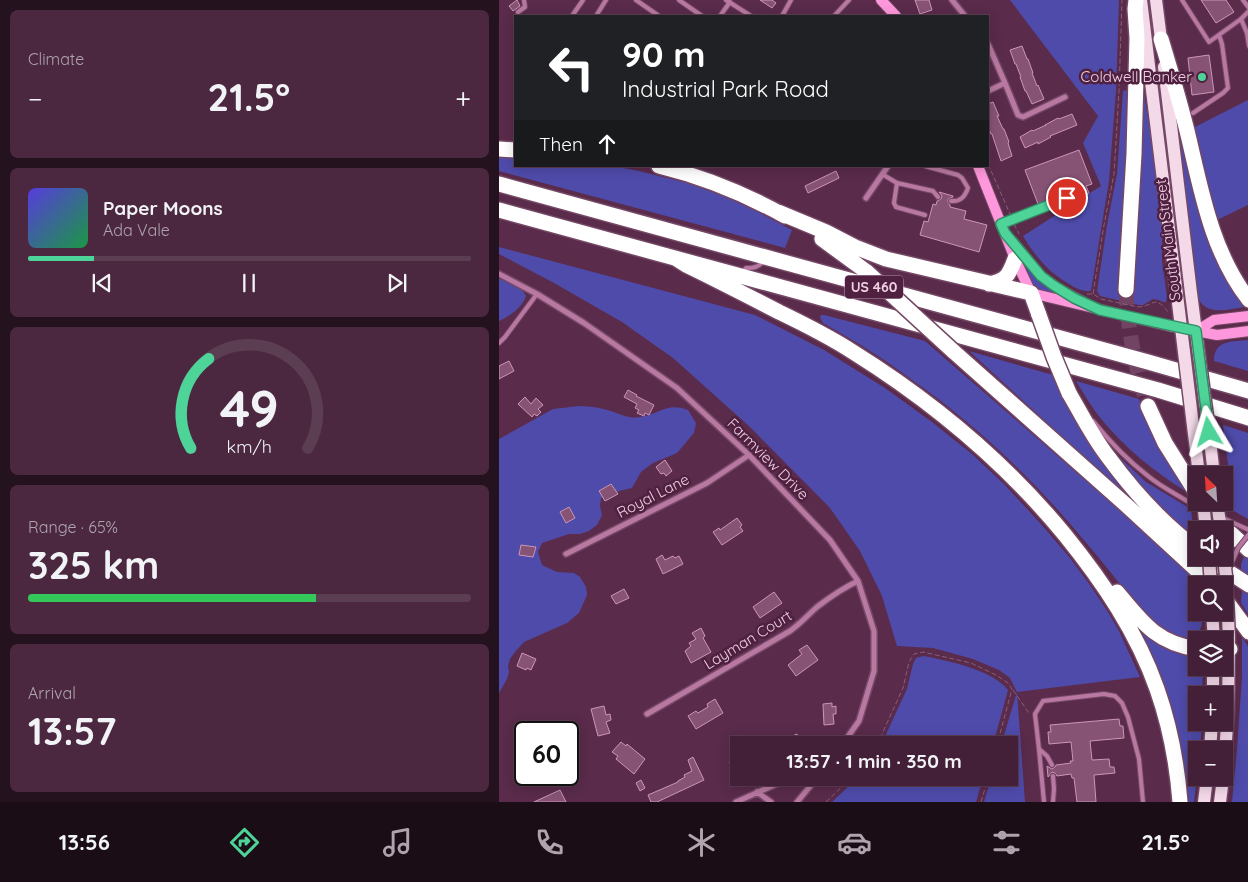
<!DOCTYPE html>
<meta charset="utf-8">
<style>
body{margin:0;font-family:Quicksand,sans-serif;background:#4b2840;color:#f1f3f6;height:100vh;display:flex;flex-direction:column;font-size:19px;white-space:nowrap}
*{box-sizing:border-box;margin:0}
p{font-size:16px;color:#afa3ae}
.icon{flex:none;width:28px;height:28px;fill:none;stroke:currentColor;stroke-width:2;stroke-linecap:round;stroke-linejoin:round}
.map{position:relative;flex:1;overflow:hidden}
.side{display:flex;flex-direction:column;gap:10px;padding:10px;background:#25121f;width:499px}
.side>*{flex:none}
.guide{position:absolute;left:15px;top:15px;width:475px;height:152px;border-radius:0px;box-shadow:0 2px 12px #0003,0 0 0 1px #5c3e53;background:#202124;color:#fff;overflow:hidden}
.needle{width:32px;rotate:335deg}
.tools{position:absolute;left:689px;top:466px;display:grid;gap:10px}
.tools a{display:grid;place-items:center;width:45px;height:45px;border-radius:0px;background:#442038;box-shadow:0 2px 12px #0003,0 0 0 1px #5c3e53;font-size:25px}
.speed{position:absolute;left:15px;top:721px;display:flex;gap:10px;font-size:25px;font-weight:700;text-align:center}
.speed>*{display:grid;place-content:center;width:65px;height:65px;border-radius:50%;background:#442038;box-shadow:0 2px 12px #0003,0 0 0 1px #5c3e53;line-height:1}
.speed .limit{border:2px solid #111;border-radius:8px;background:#fff;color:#111}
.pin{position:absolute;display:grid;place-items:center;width:42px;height:42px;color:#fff;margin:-21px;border:2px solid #fff;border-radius:50%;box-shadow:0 1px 5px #0007}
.me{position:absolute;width:55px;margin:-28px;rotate:353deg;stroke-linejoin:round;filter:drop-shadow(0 0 4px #0008)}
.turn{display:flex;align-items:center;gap:18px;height:105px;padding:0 25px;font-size:22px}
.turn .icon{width:65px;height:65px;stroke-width:2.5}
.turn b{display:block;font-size:35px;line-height:42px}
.then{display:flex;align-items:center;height:48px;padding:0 25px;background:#0003;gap:10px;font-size:19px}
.big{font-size:38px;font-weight:700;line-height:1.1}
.side .tile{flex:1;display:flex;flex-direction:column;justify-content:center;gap:8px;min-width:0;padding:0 18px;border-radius:8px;background:#4b2840}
.side .dial{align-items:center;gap:0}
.dial svg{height:130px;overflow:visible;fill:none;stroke:#5c3e53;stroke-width:7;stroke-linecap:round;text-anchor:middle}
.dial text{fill:#f1f3f6;stroke:none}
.song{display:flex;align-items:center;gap:15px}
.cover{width:60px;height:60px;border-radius:8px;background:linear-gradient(135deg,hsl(250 70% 55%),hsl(140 70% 35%))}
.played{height:5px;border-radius:2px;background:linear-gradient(90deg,#4ed399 15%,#5c3e53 15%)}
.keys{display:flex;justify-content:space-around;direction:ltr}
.heat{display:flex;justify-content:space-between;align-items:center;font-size:28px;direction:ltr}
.charge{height:8px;border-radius:4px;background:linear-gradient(90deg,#34c759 65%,#5c3e53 0)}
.trip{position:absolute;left:231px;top:736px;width:288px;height:50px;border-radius:0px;background:#442038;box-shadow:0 2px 12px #0003,0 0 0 1px #5c3e53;font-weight:700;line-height:50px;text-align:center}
.tabs{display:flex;height:80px;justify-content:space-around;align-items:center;background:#1b0d16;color:#afa3ae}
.tabs .icon{width:35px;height:35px}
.tabs .on{color:#4ed399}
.tabs b{font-size:22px;color:#f1f3f6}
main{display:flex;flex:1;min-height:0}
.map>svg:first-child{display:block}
.green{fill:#4f4bab}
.building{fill:#875375;stroke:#cd95b8}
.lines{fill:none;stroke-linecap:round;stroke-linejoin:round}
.motorway-tunnel{stroke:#704462;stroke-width:15;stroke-dasharray:15 8;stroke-linecap:butt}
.service-casing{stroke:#754966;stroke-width:6}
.minor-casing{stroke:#754966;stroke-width:8}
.secondary-casing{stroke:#754966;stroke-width:12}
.primary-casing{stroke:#754966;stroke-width:15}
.motorway-casing{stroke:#754966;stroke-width:18}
.path{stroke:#885e79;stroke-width:1;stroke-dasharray:5 2.5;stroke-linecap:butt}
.service{stroke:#b978a2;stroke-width:4}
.minor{stroke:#b978a2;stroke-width:5}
.secondary{stroke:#fe97db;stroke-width:10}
.primary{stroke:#f4d9e9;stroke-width:12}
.motorway{stroke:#fff;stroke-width:15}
.service-bridge-casing{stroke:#754966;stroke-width:6;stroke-linecap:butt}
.primary-bridge-casing{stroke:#754966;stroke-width:15;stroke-linecap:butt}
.motorway-bridge-casing{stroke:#754966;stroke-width:18;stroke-linecap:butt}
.service-bridge{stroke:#b978a2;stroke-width:4}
.primary-bridge{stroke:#f4d9e9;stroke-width:12}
.motorway-bridge{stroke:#fff;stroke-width:15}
.route-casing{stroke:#338963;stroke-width:12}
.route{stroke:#4ed399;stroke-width:9}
.poi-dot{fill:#4ed399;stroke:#4f2040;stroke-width:2}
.labels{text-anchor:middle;stroke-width:5;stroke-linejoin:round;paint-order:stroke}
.shield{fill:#4f2040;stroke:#be9bb1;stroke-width:1}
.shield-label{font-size:14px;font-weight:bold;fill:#eed0e2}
.poi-label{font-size:15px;fill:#eed0e2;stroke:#4f2040;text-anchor:end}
.street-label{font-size:15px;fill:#eed0e2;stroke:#4f2040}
</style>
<main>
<section class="side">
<div class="tile"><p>Climate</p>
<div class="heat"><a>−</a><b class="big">21.5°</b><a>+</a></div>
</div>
<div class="tile">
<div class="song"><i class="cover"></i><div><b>Paper Moons</b><p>Ada Vale</p></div></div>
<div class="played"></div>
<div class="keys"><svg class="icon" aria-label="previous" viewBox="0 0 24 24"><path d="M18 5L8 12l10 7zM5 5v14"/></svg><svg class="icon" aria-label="pause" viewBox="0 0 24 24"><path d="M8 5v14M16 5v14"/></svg><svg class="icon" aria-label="next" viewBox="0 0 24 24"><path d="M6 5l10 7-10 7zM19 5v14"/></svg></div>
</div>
<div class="tile dial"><svg viewBox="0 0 100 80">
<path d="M14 69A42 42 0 1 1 86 69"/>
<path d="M14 69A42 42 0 0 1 25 14" stroke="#4ed399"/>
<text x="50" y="56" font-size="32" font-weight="700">49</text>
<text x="50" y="72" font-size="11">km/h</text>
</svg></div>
<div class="tile"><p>Range · 65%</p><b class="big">325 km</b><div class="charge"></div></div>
<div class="tile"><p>Arrival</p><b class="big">13:57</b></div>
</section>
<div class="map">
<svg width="750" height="802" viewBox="0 0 750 802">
<rect width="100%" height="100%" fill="#5a2b4b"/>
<path class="green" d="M511,0h109l-3,91 -7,90 -18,110c-8,1 -16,-3 -22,-7 -21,-12 -34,-28 -46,-48l78,-50 -18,-43 15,-27z
M641,69l15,92 7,63v37l5,36 -1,5h-3l-4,-2 -6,-1 -10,6h-4l-35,-8 -4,-1 -3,-5 10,-66 10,-51 6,-83 4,-1 -1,64 -7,138h15l7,-138z
M749,100v105l-33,16 -22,-93z
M675,102c16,70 25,148 70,205 -14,2 -36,9 -45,-7z
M0,155l16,2v9h98l26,5 48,12 36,13 33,15 36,19 -7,18 -286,-77z
M0,247l256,68 69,35 61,38 47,34 40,32 32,30 37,40 29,34 20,27 18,27 11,19 21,46 -123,15 8,110h-41l7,-24h18v-33h-8l16,-53 -7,-14 -11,-8 -26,-11 -40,-11 -36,-2 -15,-50 -22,-45 -30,-43 -80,-81 -77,-69 -51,-36 -68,-39 -55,-29z
M520,255l46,41 -28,-7 -5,-4z
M0,278l23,12 4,6c-5,13 -15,19 -27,25z
M322,315h3l101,26 274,238 1,6h-3v27l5,1c0,5 1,13 -3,18 -5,7 -16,9 -23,6 -23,-8 -38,-30 -52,-48 -12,-15 -24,-30 -36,-44 -50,-61 -111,-120 -176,-165 -17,-13 -35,-25 -53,-36 -12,-7 -24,-14 -36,-21l-3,-5z
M749,340v31l-34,-10c0,-22 19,-19 34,-21z
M470,351l84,24c13,30 30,61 49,87 12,16 24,30 37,45z
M577,381l63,18c9,33 29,63 46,92 -31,-20 -59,-42 -83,-71 -10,-12 -18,-26 -26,-39z
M80,406c12,0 24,2 35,6 8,3 17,7 26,5 20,-3 27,-15 48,-7l8,13 -2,10 -17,20 -24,10 -12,9 -9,16 -13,3 -18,7 -1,8 2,9 -5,10 -8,6 -9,3h-11l-27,9 -4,9 4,13 15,7 17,1 6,4 6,10 1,8 -8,18 -12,10 -43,19 -9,10 -5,7 -2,7 1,6 -2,7 -8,14v-254l54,-30z
M724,425l25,8v86l-14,-8z
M614,451l33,31 45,27 3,29c-31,-27 -56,-54 -81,-87z
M746,554l3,4v22l-7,-4v-12z
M743,590l6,4v20l-7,-11z
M637,623l60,31 1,14h6l-1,27h-5v27l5,1 -2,27h-3v28l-3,24h-7l-38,-149z
M743,637l7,11 -1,154h-16l5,-53 5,-72z
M424,656c23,4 70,14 85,34l-15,55h-112l26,-56 6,-25 3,-6z
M358,778h126l-7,24h-144z"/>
<path class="building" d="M18,0l3,6 -7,5 -4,-5z
M261,0h12l4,3 -4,5z
M416,0h14l3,10 -12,4z
M702,0h25l8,12 -18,11z
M523,46l5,13h1l5,14h-1l5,13 1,-1 6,14 -12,5 -6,-13h-1l-5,-14h1l-5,-13h-1l-5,-14z
M710,55l5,37 -22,3 -4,-37z
M494,102l6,14h-2l6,13h1l5,13 -1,1 4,13 -11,5 -9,-27h-1l-3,-7v-23z
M573,114l5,11 -27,11 1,1 -13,7v-2l-13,6 -5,-11 12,-7 1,1 13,-6h-1l13,-7 1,1z
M580,150l13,34 -6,2 3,7 -9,3 -3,-6 -39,14 -13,-34z
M337,171l3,7 -31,15 -3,-7z
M440,192l14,4v1l-5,2v3l2,3v2l16,4 -2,8 23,6 -8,27 -59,-17 4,-14 4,1 5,-18 3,1 1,-4 4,-2 1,-3z
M10,361l5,10 -15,8v-13z
M129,390l9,5 -1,1 18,9 -5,10 -4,-2 -1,3 -7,-3 2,-3 -4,-2 2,-4 -13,-7z
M26,397l6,7 5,-6 7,7 -5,4 3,3 -4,4 -3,-2 -2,3 -14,-13z
M166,460l7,11 -6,5 -2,-3 -3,1 -5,-7z
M112,484l7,10 -13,7 -6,-10z
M70,507l6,11 -9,5 -6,-11z
M238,518l5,7 -2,2 3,4 -21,14 -9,-13 6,-4 1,2z
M22,545l15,2 -3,10 -14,-2z
M163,555l3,5 8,-4 2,2 4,-2 4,8 -20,10 -7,-15z
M125,589l5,9 -13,6 -5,-8z
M275,592l8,11 -22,15 -7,-11z
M202,628l4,8 -2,2 8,14 -20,11 -6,-12 6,-5 -2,-3 7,-4 -4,-6z
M308,645l11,15 -22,16 -8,-11 14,-11 -3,-4z
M23,653l14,6 -5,11 -4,-2 -1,2 -9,-4z
M216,699l8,14 -27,16 -8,-13 8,-5 2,2 10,-6 -1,-3z
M333,703v4l4,-1v8h-3l1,10 -10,1 -1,-21z
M105,706l2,9 4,-1 1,6 -5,2 4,11 -12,3 -7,-27z
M620,719l1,7h3l1,12 -34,3 2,19 17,-1 1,8h4l1,6 -21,2 2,27h-19l-3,-24h-2l-1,-4 -14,2 -2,-3 -3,-1 -4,5 -1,-11 5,3 3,-2 1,-2 15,-2 -1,-2h3l-2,-19 -22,2 -1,-12h3l-1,-7z
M298,734l4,9 -4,2h-25z
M122,742l5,4 1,-2 18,15 -11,15 -18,-15 2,-3 -6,-4z
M194,757l11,23 -47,22h-6l-3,-7 30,-13v-1l7,-4 -1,-2 8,-4 -4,-11z
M240,758v12l-5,3 -5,-11z
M142,780l4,8 -5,3 -4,-8z
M61,790l6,12h-32z"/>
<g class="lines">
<path class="motorway-tunnel" d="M627,290c2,41 9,78 22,116"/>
<g class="service-casing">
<path id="service" d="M137,0l23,16
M180,0l23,16
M227,0l25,16
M683,0l27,42 32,-23 8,-8
M744,0l6,8
M19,12l7,-5 -1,-7
M73,16l11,-16
M97,16l10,-16
M221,16l10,-14
M283,16l9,-16
M335,16l15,-16
M742,19l6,14 2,13
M694,113l30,-20 5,-5 -6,-44 -3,-9
M426,166l33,9 4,3 6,10c-3,8 -7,14 -17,13
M383,174l15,9 36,8 5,6
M398,183l-3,20 2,4 29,8
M502,224l66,-26
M244,272l3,-4c8,0 14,-1 18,-8
M0,343l6,-6 32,-43
M594,421c17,21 34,39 55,55 12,10 26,17 39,25
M739,525l11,5
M540,749l8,7 5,9
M545,802l-5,-53 -4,-35 8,-13 61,-7 11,2 7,7 6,14 11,42 4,43
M554,802l1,-13 -1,-13"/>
</g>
<g class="minor-casing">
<path id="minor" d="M453,0l13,16
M489,44l17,39 13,32 5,2 42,-20
M489,91l17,-8
M367,198l22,-32
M0,274l38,20 47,29 93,65 72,67 81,85 28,41 16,50v40l-15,50 -17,24
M67,554l141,-71 42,-28
M148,714l143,-83c10,-7 18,-16 27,-24 13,-10 26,-19 41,-26
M258,792l14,10
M237,802l54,-24
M298,802l20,-24"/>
</g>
<g class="secondary-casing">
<path id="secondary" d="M382,0l15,16
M479,166l37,93 16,34 138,33 48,9 32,-4
M513,241l29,35 16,12 26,14
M697,331l18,-11 35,-4"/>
</g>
<g class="primary-casing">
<path id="primary" d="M642,0l43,352
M657,0l6,47
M665,67l27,226 8,62
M710,432l5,43
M713,612l2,28
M714,695v-27
M711,750l2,-28
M725,769l4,-58 1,-71
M705,802l3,-24
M721,802l3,-24"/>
</g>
<g class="motorway-casing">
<path id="motorway" d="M662,39c10,33 20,66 28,100 13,56 24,115 60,161
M0,149l16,1
M160,166c45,11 86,28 126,50
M0,184l649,178 101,29
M0,210l659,180 91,28
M279,212l48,20 29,15 31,12 145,34 8,22
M323,239l45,33
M176,258l11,7c31,15 62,31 93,47 25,12 51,25 74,40 80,50 152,110 212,183 38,47 72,97 92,154 13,37 20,74 23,113
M490,284c18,-4 20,-9 26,-25
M627,290l8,-136 3,-116 -2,-29 1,-9
M454,351l172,153 88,81
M570,393c13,22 24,45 40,65 25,34 54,66 88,91
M649,406l17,37 32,51
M705,502l20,25 25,23
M708,558l42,27
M618,592c25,30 39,51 80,57
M725,598l25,34
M725,649h6"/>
</g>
<path class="path" d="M489,164l22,50
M515,224l5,10
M588,294h6l8,5 37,8c17,-1 16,-13 30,5
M594,294l11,-69 10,-51 5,-83 3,-91
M514,690l16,23
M378,745l26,-57 6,-26 5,-8 9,-2 48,11 25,12 12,8 4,6 -15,56
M327,802l25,-24
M482,802l7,-24"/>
<use href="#service" class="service"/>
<use href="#minor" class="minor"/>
<use href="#secondary" class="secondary"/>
<use href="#primary" class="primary"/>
<use href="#motorway" class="motorway"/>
<g class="service-bridge-casing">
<path id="service-bridge" d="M688,501l14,7
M722,517l17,8
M731,567l8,-19 11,-14"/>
</g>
<g class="primary-bridge-casing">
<path id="primary-bridge" d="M685,352l15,123
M700,355l10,77
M704,502l3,28
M718,502l4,28
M710,558l2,27
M725,558l2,18 3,62"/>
</g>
<g class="motorway-bridge-casing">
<path id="motorway-bridge" d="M368,272l86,79
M540,315l15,42 15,36"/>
</g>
<use href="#service-bridge" class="service-bridge"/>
<use href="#primary-bridge" class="primary-bridge"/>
<use href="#motorway-bridge" class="motorway-bridge"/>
</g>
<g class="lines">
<g class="route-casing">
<path id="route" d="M568,198l-66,26 4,9 36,43 12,9 21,13 26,12 96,21 13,101"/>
</g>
<use href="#route" class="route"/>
</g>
<circle class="poi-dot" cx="703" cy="77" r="5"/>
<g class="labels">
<rect class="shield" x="346" y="275.5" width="58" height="23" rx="4"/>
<g class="shield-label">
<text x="375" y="292">US 460</text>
</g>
<g class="poi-label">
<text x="693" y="82">Coldwell Banker</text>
</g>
<g class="street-label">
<text transform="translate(669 240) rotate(-97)" y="5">South Main Street</text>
<text transform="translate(269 459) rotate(45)" y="5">Farmview Drive</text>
<text transform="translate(154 496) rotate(-27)" y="5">Royal Lane</text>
<text transform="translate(249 640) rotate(-31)" y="5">Layman Court</text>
</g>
</g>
</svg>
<div class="tools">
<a><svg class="needle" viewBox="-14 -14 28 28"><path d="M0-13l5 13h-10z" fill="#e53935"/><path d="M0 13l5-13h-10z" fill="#afa3ae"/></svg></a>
<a><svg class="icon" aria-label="sound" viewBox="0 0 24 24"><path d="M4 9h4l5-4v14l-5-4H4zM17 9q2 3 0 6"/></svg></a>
<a><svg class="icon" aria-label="search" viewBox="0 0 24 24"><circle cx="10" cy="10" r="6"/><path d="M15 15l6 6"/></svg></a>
<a><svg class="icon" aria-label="layers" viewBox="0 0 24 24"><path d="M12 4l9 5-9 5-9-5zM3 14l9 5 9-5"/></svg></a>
<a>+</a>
<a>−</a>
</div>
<div class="speed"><div class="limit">60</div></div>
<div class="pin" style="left:568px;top:198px;background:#d93025"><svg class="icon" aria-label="arrive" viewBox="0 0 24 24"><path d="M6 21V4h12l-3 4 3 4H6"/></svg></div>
<svg class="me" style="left:710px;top:432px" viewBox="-20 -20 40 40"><path d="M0-17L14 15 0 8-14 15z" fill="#4ed399" stroke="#fff" stroke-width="4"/></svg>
<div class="trip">13:57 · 1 min · 350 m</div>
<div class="guide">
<div class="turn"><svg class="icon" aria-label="left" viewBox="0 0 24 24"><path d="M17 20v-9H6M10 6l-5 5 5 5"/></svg><div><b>90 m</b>Industrial Park Road</div></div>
<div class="then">Then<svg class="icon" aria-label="ahead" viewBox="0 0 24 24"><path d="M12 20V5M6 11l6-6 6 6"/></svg></div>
</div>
</div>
</main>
<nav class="tabs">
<b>13:56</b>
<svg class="icon on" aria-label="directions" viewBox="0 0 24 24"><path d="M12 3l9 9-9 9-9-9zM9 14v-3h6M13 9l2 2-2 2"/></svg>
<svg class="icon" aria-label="music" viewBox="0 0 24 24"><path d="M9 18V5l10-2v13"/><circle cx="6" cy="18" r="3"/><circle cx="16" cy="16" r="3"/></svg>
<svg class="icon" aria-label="phone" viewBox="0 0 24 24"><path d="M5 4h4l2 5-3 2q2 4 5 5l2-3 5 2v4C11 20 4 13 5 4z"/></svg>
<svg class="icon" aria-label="climate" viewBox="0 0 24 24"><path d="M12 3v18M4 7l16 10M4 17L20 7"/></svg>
<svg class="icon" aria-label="car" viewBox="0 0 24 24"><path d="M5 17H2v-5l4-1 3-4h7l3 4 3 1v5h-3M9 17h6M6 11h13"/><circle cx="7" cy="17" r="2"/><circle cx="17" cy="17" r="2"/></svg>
<svg class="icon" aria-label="filters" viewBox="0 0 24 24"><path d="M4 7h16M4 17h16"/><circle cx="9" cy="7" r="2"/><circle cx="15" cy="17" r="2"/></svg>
<b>21.5°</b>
</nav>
